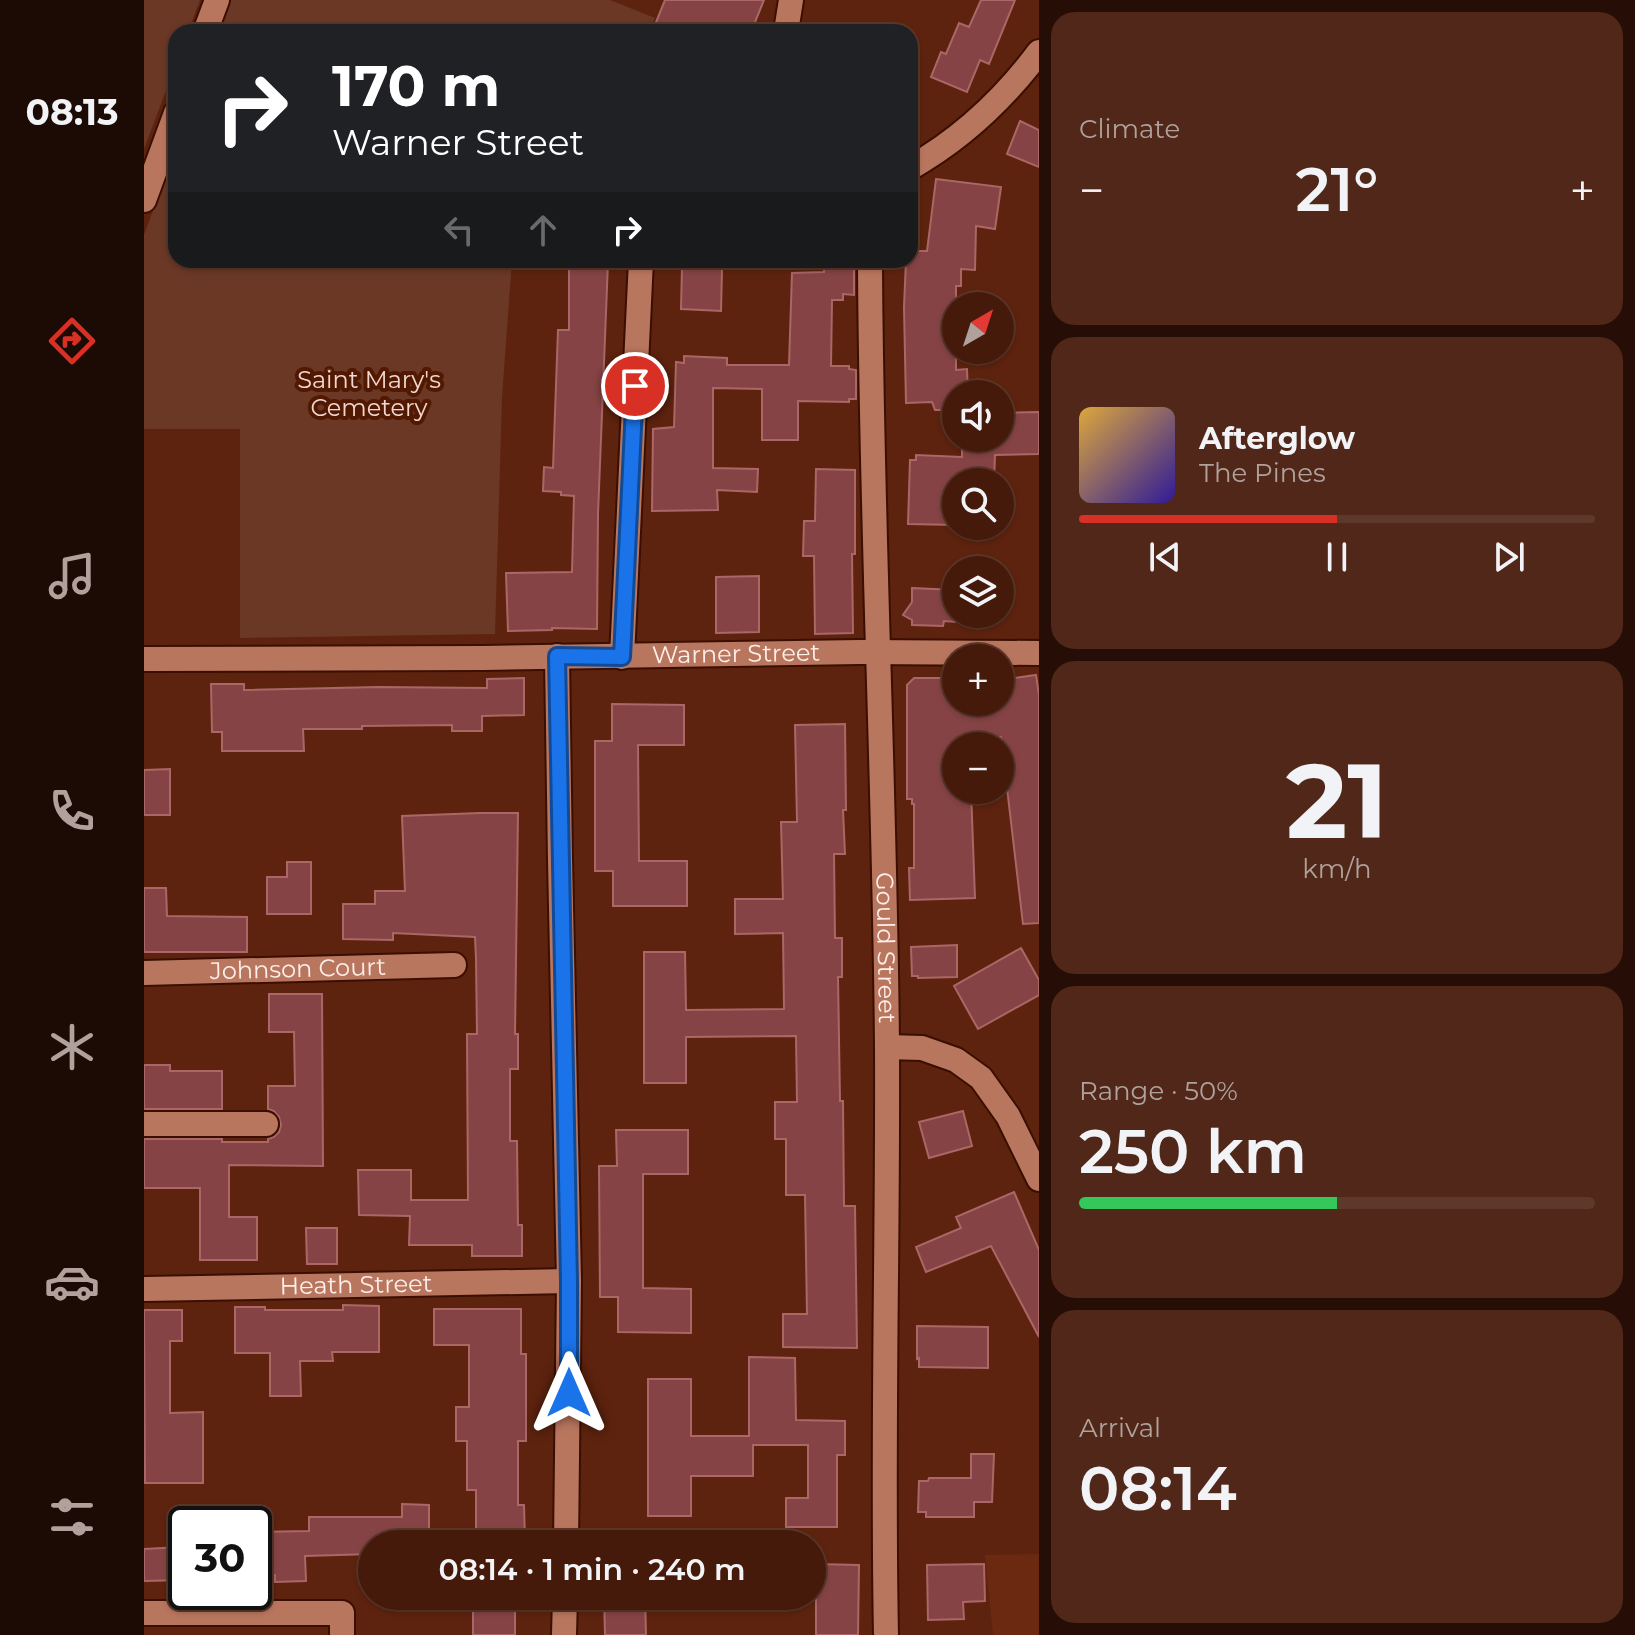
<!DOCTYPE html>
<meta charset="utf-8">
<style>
body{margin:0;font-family:Montserrat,sans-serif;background:#502718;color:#f1f3f6;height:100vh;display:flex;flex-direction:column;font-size:30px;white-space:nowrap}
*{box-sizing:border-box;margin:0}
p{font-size:26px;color:#b0a19c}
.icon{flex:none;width:44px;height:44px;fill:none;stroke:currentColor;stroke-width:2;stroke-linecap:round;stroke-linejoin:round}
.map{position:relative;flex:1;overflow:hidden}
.drawer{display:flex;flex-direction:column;gap:12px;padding:12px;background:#260e06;width:596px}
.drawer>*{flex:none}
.hud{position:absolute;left:24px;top:24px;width:750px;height:244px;border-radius:24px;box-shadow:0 2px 6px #0004,0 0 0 2px #5e382b;background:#202124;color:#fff;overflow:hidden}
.needle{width:52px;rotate:39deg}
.tools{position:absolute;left:798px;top:292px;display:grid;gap:16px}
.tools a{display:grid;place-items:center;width:72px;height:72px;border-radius:50%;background:#461a0a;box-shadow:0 2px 6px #0004,0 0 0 2px #5e382b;font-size:40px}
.speed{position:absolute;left:24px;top:1506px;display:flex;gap:16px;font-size:40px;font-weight:700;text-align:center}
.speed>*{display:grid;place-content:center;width:104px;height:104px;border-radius:50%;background:#461a0a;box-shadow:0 2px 6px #0004,0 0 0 2px #5e382b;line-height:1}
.speed .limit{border:4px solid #111;border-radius:12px;background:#fff;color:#111}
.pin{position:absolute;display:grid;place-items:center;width:68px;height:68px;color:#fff;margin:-34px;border:4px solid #fff;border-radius:50%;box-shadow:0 2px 8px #0007}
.me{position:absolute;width:88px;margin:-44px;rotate:0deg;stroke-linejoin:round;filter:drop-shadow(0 0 6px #0008)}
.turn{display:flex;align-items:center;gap:28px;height:168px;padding:0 32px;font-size:36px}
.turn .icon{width:104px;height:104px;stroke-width:2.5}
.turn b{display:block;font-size:56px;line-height:68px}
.lanes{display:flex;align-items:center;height:76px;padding:0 32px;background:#0003;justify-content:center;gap:40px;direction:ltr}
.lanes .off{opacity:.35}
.big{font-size:60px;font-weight:600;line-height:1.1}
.drawer .widget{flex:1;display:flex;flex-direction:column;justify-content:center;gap:12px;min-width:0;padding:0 28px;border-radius:24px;background:#502718}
.drawer .dial{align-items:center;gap:0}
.dial b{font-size:104px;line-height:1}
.song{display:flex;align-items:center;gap:24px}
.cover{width:96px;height:96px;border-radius:12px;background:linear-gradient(135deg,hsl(40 70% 55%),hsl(250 70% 35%))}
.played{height:8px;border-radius:4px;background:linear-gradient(90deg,#d93025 50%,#5e382b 50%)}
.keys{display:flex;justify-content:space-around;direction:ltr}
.heat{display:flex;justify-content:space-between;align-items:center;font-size:44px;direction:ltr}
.charge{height:12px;border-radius:6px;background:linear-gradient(90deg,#34c759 50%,#5e382b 0)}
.trip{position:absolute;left:214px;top:1530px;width:468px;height:80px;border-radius:40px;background:#461a0a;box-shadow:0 2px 6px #0004,0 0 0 2px #5e382b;font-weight:600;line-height:80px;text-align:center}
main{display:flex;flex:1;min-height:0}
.menu{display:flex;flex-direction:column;width:144px;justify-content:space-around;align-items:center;background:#1c0a04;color:#b0a19c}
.menu .icon{width:56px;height:56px}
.menu .selected{color:#d93025}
.menu b{font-size:36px;color:#f1f3f6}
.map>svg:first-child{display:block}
.built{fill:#6c2911}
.green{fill:#6b3826}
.building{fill:#854345;stroke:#ac6666;stroke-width:2}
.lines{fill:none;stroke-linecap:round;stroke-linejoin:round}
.minor-casing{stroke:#3a0f01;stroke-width:28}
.tertiary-casing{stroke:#3a0f01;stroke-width:28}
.minor{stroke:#b9765f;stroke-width:24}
.tertiary{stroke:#b9765f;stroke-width:24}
.route-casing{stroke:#114b97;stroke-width:20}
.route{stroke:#1a73e8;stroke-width:14}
.labels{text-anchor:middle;stroke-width:8;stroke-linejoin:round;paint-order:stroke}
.park-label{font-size:24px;fill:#f1d7cf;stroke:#511802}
.street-label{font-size:24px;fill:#fdeee9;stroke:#511802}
</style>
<main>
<nav class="menu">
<b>08:13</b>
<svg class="icon selected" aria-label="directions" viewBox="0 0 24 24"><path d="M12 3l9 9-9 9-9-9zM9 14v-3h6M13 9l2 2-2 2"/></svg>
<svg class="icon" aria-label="music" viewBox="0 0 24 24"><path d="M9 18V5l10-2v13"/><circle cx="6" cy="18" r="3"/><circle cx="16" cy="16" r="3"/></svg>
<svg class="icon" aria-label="phone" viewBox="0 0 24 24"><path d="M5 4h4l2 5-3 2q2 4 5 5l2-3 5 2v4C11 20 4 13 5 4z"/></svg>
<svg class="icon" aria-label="climate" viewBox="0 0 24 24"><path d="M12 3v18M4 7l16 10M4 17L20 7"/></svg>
<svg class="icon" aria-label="car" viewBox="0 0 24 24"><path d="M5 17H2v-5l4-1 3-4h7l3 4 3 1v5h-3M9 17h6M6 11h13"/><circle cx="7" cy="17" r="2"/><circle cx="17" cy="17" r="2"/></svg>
<svg class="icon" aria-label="filters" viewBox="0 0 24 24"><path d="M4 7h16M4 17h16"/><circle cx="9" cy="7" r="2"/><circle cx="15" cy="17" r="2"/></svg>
</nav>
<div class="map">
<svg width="895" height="1635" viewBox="0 0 895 1635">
<rect width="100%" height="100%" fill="#5d230e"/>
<path class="built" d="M895,1554v81h-46l-8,-80z"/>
<path class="green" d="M0,0h56l-12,32h-12v32l-32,85z
M87,0h379l45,18 -7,14h-429z
M32,148v112h336l-10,137 -7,237 -255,4v-209h-96v-194z"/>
<path class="building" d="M521,0h99l-13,32h-99z
M837,0h34l-26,64 -9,-4 -13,32 -36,-15 10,-25 5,2 13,-31 10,4z
M876,121l19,9v37l-32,-13z
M792,179l65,8 -6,42 -19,-3 -1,44 -14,-1v17h-5v84l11,-1 1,25h-12v16h-21l-3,-8 -26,1 -2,-96 2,-47h4v-4h3v-5h14z
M425,261l39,1 -10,252 -1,115 -45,-1v2l-44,1 -2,-58 66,-1 2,-76 -13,-1v-3l-18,-1 1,-24 9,1 5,-138h11z
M680,265l30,1v29l-11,-1v6h-11l-1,66h18v3l7,1v29h-7v3l-51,-1v39h-36v-51l-49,-1v80l45,1 -1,23 -40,-2 1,20 -66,1 1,-82 21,-2 2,-65 8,1v-7l43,2v7h62l3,-92 32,-1z
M538,268l40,1 -1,42 -40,-2z
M895,412v42l-44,1 -1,27h-38v43l-48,-1 2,-64h6v-5l46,2v-19h38v-25z
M672,469l39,1v84h-3l1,79 -38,1 -1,-78h-11l1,-35h11z
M615,576v56l-43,1v-56z
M768,588l44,2v32l-12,-1 -1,5 -31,-1v-5l-9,-5 9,-13z
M892,675l3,20v228l-16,1 -22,-187 -32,3v6h-13v44h15l4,108 -65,2 -1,-32h5v-64h-2v-5h-5v-114l7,-7h42v24h44v-22z
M380,678v37l-42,1v15h-30v-6l-90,1v3h-59l1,22h-82v-19h-10l-1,-48h33v6l135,-3 108,1v-9z
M468,704l72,1v40h-46l1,116h48v45h-74v-35h-18v-130h17z
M701,724l1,86h-3l2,44h-11l1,84h7v39h-4l2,124h3l1,105h11l2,142 -74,-1v-33h24l-2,-119h-19v-56h-11v-37h22l-1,-66 -110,1v46h-42v-131h41l1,58 98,-1 -1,-76 -48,1v-35h48l-2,-77h16l-2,-97z
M26,769v46h-26v-45z
M336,813h38l-3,221h3v35h-8v72h7l1,84h4v31h-50v-11h-63l1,-29 -51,-1 -1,-45h53v30h57l-1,-166h10l-1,-75 -1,-22 -82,-4v7l-50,-1v-35h32v-13h30l-3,-75z
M143,862h24v52h-44v-37h20z
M0,888h22l1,28 80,1v35h-103z
M813,945v32l-39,1v-2h-6l-1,-29z
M877,948l18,32v15l-61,34 -24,-43z
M125,994h53l1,172 -94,-1v52h28v43h-57v-72h-56v-49h78v3h46v-3l6,-2 5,-5 2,-7 -2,-8 -5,-6 -6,-2v-23h27l-1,-54h-25z
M0,1065h26v6h52v38h-78z
M819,1111l9,35 -43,12 -10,-36z
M472,1130h72v44h-45v114l48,1v44l-73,-1v-35h-18l-1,-131h18z
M870,1192l25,58v87l-48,-91 -65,26 -10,-25 45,-19 -5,-11z
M162,1228h31v36h-30z
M199,1305l36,1v46h-47l1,9h-33l1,35h-31v-43h-35v-46h30v3h78z
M290,1309h87v45h5v87h-8v64h6l1,36h-49v-51h-9v-49h-11v-34h13v-62h-35z
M0,1310h38v31h-12v72l33,-1v71h-58z
M773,1326l71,1v41l-69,-1v-9l-2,1z
M605,1357l46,1 1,62 49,1v34h-8v72h-51v-29h22v-53h-55v31h-62v40h-43v-137h43v57h58z
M827,1454h23l-2,48h-18v15h-48v-5h-8l1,-31h9l1,-3h42z
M258,1504l27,1v39h-57v10l-67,2 1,25 -31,1v-7h-21v-43l55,-1v-14h93z
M37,1547l1,33 -38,1v-32z
M672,1564l43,1 -1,70h-42z
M840,1564l1,37 -22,1 1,17 -36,1 -1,-55z
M329,1596h42v39h-42z
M460,1596h41l1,39h-41z"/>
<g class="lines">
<g class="minor-casing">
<g id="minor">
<path d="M61,32l12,-32"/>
<path d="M644,32l-1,-7 4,-25"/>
<path d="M766,168c51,-29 94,-69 129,-116"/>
<path d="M0,200l32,-87"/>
<path id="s1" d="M726,260c1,263 15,525 17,788 1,195 -5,391 -1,587"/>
<path d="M413,656l3,204 9,421 -3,263"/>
<path d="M478,657l19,-397"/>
<path id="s2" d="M0,973l310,-8"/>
<path d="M743,1047l35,1 34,12 25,18 27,38 31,63"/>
<path d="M0,1124h122"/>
<path id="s3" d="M0,1289l425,-8"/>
<path d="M0,1613h198v22"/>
<path d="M420,1635l1,-39"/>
</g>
</g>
<g class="tertiary-casing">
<g id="tertiary">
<path id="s4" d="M0,659l339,-1 378,-6 178,1"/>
</g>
</g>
<use href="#minor" class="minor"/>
<use href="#tertiary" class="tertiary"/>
</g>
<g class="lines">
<g class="route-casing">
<path id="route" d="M425,1393v-112l-12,-625 65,1 13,-271"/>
</g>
<use href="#route" class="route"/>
</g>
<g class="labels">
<g class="park-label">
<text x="225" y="388">Saint Mary's<tspan x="225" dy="28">Cemetery</tspan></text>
</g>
<g class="street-label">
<text dy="8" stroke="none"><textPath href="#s4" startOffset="592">Warner Street</textPath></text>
<text dy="8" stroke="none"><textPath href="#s1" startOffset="688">Gould Street</textPath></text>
<text dy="8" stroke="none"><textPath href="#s2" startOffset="154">Johnson Court</textPath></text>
<text dy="8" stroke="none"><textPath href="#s3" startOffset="212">Heath Street</textPath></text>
</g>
</g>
</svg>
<div class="tools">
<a><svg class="needle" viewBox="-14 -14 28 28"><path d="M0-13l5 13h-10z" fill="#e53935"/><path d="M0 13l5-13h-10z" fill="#b0a19c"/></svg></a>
<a><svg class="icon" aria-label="sound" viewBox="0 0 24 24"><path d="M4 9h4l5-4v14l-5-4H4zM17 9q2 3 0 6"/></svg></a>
<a><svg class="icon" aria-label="search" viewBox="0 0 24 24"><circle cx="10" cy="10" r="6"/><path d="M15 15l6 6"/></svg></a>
<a><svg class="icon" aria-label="layers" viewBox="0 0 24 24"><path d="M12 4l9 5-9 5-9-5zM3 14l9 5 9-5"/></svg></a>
<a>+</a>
<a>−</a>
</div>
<div class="speed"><div class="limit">30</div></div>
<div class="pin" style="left:491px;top:386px;background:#d93025"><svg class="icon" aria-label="arrive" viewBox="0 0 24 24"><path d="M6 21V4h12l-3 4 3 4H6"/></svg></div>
<svg class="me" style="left:425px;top:1393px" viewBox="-20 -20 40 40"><path d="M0-17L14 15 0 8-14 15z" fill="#1a73e8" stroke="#fff" stroke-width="4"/></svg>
<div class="trip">08:14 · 1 min · 240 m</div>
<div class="hud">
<div class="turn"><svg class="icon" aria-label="right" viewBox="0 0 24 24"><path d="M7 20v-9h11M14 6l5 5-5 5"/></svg><div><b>170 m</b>Warner Street</div></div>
<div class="lanes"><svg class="icon off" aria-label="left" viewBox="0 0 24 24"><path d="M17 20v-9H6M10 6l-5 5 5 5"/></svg><svg class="icon off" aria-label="ahead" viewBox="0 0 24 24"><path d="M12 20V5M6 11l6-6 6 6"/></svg><svg class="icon" aria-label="right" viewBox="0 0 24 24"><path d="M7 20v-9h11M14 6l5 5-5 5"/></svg></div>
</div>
</div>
<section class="drawer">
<div class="widget"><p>Climate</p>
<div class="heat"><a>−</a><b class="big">21°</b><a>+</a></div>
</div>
<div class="widget">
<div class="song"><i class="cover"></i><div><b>Afterglow</b><p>The Pines</p></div></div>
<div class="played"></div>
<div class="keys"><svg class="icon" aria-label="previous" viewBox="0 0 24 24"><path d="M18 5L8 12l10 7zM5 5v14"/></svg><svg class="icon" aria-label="pause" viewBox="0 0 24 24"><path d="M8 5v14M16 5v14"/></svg><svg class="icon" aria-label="next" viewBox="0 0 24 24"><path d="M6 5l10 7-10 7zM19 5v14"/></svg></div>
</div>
<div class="widget dial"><b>21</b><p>km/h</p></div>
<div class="widget"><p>Range · 50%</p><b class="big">250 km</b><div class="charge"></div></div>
<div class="widget"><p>Arrival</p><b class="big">08:14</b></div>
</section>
</main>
